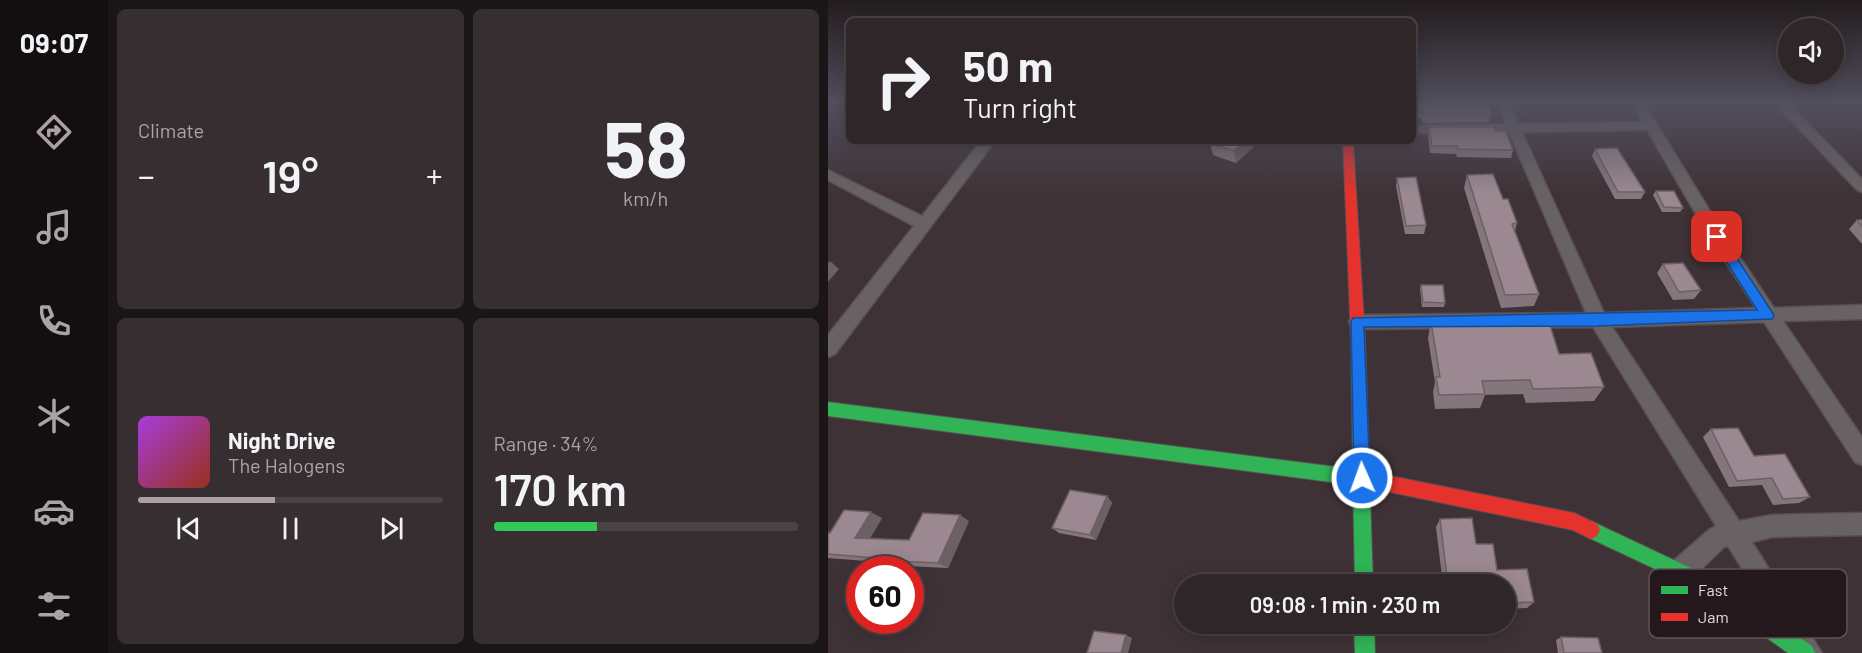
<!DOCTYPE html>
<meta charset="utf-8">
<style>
body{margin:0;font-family:Barlow,sans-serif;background:#372e31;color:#f1f3f6;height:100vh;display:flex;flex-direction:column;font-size:22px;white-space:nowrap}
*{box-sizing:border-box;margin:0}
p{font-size:20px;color:#a7a5a8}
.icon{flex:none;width:33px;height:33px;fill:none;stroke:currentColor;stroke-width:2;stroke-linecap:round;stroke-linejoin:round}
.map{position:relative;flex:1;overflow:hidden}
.drawer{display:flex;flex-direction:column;gap:9px;padding:9px;background:#1a1517;width:720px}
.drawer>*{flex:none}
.top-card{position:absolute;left:18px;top:18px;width:570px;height:126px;border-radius:9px;box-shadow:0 3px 15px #0003,0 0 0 2px #4a4346;background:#2f2629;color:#f1f3f6;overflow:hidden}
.fabs{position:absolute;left:950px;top:18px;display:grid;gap:12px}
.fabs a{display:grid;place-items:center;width:66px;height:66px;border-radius:50%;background:#2f2629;box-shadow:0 3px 15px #0003,0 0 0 2px #4a4346;font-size:30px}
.speed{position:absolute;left:18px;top:556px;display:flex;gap:12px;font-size:30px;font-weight:700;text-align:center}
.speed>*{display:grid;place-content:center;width:78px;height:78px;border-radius:50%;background:#2f2629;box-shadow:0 3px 15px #0003,0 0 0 2px #4a4346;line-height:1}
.speed .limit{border:9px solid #d22;background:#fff;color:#111}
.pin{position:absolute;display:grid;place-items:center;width:51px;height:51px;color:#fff;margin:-26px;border-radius:12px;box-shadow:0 3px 9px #0006}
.me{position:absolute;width:66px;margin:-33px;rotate:358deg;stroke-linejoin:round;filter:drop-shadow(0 0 4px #0008)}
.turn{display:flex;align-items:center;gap:21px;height:126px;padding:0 18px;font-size:27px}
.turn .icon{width:78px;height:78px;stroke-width:2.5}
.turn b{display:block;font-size:42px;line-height:51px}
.big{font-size:45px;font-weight:600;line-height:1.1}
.drawer .widget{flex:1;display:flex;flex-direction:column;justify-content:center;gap:9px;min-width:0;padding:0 21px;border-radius:9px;background:#372e31}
.drawer .dial{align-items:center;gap:0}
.dial b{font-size:78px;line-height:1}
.song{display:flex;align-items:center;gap:18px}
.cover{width:72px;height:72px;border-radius:9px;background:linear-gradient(135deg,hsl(280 70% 55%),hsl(10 70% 35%))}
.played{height:6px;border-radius:3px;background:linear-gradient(90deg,#ae9fa4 45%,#4a4346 45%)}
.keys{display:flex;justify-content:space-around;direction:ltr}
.heat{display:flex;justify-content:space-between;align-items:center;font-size:33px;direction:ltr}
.charge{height:9px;border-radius:4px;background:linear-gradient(90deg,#34c759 34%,#4a4346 0)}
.drawer .tiles{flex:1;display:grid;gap:9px;grid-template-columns:repeat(2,1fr)}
.trip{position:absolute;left:346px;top:574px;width:342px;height:60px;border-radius:30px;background:#2f2629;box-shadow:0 3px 15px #0003,0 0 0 2px #4a4346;font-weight:600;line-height:60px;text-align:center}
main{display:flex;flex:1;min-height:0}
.menu{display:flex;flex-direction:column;width:108px;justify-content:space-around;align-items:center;background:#130f10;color:#a7a5a8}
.menu .icon{width:42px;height:42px}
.menu .active{color:#ae9fa4}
.menu b{font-size:27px;color:#f1f3f6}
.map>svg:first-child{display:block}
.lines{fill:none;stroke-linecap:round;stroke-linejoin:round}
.street-casing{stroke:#5a4e53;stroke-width:3}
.fast-casing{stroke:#5a4e53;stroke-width:2}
.jam-casing{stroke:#5a4e53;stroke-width:2}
.street{fill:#686264;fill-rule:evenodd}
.fast{fill:#30b455;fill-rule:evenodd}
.jam{fill:#e5322d;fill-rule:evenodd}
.wall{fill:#85757c}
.shaded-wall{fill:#6c5f65}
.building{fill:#9b8890;stroke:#6c5f65;stroke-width:1.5}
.route{fill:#1a73e8;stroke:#114b97;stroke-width:1.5}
.key{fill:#24181d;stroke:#5f5257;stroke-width:1.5}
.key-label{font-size:16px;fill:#ead9df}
</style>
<main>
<nav class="menu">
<b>09:07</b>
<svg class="icon active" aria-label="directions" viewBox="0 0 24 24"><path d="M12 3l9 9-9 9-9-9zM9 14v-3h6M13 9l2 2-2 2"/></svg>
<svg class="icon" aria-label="music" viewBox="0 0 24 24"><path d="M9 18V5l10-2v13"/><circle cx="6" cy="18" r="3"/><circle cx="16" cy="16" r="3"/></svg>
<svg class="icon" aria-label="phone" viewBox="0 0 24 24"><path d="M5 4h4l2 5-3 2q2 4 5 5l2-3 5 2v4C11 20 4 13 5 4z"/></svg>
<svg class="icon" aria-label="climate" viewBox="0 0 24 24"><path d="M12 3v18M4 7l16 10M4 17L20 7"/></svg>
<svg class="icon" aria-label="car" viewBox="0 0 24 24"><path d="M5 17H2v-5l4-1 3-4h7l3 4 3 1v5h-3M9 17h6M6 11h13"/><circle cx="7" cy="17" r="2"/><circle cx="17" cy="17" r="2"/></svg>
<svg class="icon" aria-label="filters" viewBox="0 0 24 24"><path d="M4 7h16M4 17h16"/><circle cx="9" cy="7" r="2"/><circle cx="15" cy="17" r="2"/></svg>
</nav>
<section class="drawer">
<div class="tiles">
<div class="widget"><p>Climate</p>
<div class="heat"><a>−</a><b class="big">19°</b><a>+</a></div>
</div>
<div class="widget dial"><b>58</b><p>km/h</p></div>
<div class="widget">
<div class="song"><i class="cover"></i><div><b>Night Drive</b><p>The Halogens</p></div></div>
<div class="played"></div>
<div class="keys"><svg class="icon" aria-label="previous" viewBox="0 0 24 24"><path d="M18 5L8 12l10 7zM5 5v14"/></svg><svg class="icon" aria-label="pause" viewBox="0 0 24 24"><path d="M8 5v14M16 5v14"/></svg><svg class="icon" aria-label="next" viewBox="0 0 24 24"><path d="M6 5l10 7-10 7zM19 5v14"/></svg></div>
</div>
<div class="widget"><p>Range · 34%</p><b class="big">170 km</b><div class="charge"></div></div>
</div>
</section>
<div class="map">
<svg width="1034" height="653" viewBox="0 0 1034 653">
<rect width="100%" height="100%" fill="#3f3237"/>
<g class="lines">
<g class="street-casing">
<path id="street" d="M669,102h12l10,22 124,-2 -12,-20h12l80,130 51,76 88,-3v14l-79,2 79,116v28l-7,-3 -91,-140 -152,5 127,194 33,-6 90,-2v22l-90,2 -20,5 70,111h-28l-66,-107 -4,1 -35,34 -9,3 -9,-3 -3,-9 3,-9 39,-34 6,-3 -123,-199 -235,2 -6,-2 -3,-5 3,-5 6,-2 228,-2 -77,-181 -96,1v-8l93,-1zM819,130l64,110 45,68 -152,5 -82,-181z
M946,102h13l75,77v13l-5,-2z
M153,141h14l-160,213 -7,3v-22l86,-109 -86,-46v-10l94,46z"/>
</g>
<g class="fast-casing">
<path id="fast" d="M530,333l5,2 2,4 8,246h-18l-2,-100 -525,-69v-14l525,67 -2,-130 2,-4z
M763,521l123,58 98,67 3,7h-27l-86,-62 -117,-55 -3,-6 3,-6z
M526,624h20l1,29h-20z"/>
</g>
<g class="jam-casing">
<path id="jam" d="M515,141h10l12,198 -2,4h-10l-2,-4z
M533,470l213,43 23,11 3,6 -3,6 -6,3 -18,-9 -212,-44 -6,-2 -2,-6 2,-6z"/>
</g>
<use href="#street" class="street"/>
<use href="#fast" class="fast"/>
<use href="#jam" class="jam"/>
</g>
<path class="wall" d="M585,102l48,1 30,10 -2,9 -67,1 -1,-5h-8z
M601,127l66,4 18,19 -2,8 -54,-1 -1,-3 -26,-1 -2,-18z
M432,141l-24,22 -23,-8 -3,-12z
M767,149l50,43 -4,7h-26l-23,-43z
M639,175l36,24 14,24 -2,8 24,63 -5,12 -33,2 -37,-120z
M569,178l29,47 -2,9h-19l-9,-48z
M828,191l27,17 -3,4h-18l-9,-17z
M1029,220h5v24l-13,-15z
M835,264l38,26 -7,9 -21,1 -16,-27z
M593,285l24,18 -1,4h-22l-2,-18z
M603,322l128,32 45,33 -10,14 -68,2 -3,-9 -38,1 -5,13 -45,1 -2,-17 2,-10 -7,-44z
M883,429l43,27 56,41 -11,6 -26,2 -11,-20 -33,2 -26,-50z
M279,496l5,7 -16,37 -37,-7 -7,-5z
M54,518l-13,21 40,1 60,-19 -21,47 -63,-3 -7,-3 -50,-4v-26z
M612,519l36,25 21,26 37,32 -7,6 -21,1v-24h-63l-7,-58z
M733,637l41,16h-44l-2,-13z"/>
<path class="shaded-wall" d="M416,141h16l-24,22 -2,-12z
M2,261l9,8 -11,13v-19z
M279,496l5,7 -16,37 -6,-5z
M43,512l11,6 -15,26 -12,-6z
M132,515l9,6 -21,47 -10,-5z
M298,635l6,3 -4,15h-7z"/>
<path class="building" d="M585,102h48v1h27l3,10 -68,1 -1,-4h-8z
M601,127h65l1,4h11l7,19 -55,-1v-3h-26z
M384,141h32l-10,10 -24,-8z
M789,148l28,44h-27l-23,-43z
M665,174l10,25h5l9,24 -5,1 27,70 -34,1 -38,-120z
M588,177l10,48 -20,1 -9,-48z
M828,191h18l9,17 -19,-1z
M1029,220h5v6z
M855,263l18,27 -22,2 -16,-28z
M593,285h22l2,18 -22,-1z
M720,319l11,35 32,-1 13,34 -71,2 -3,-9 -48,1 3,13 -46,1 -3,-18h4l-9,-55z
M910,428l16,28 31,-2 25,43 -27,2 -11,-21 -35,3 -26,-52z
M242,490l37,6 -17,39 -38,-7z
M16,510l27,2 -16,26 54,2 14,-27 37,2 -22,48 -65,-3 1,-2 -46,-4v-22l2,1z
M644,518l4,26h17l4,26 30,-1 7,33 -28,1v-18h-58l-8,-66z
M266,631l32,4 -5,18h-34z
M733,637l37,1 4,15h-38z"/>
<linearGradient id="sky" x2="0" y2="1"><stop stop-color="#231c1e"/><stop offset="0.53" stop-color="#524f5e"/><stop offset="1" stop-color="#524f5e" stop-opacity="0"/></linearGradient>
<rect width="1034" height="193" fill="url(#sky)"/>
<path class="route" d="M889,232l4,2 51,78 2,3 -2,4 -174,7 -234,1 6,151 -2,5 -6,2 -6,-2 -2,-5 -3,-156 2,-4 404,-8 -46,-73z"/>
<rect x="821" y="569" width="198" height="69" rx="9" class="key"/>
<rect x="833" y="586" width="27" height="8" fill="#30b455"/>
<rect x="833" y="613" width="27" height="8" fill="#e5322d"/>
<g class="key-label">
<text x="870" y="596">Fast</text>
<text x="870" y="623">Jam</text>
</g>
</svg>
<div class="fabs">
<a><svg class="icon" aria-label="sound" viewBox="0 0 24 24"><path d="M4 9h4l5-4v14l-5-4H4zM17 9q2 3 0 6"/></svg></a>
</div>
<div class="speed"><div class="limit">60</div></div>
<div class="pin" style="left:889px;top:237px;background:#d93025"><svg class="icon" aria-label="arrive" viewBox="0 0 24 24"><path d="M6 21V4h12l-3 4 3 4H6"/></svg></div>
<svg class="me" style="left:534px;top:478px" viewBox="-20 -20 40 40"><circle r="17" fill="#1a73e8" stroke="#fff" stroke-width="3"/><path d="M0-11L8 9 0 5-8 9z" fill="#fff"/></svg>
<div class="trip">09:08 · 1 min · 230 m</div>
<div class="top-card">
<div class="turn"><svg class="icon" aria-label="right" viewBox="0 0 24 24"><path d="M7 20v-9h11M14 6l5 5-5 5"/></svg><div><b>50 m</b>Turn right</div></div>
</div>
</div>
</main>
